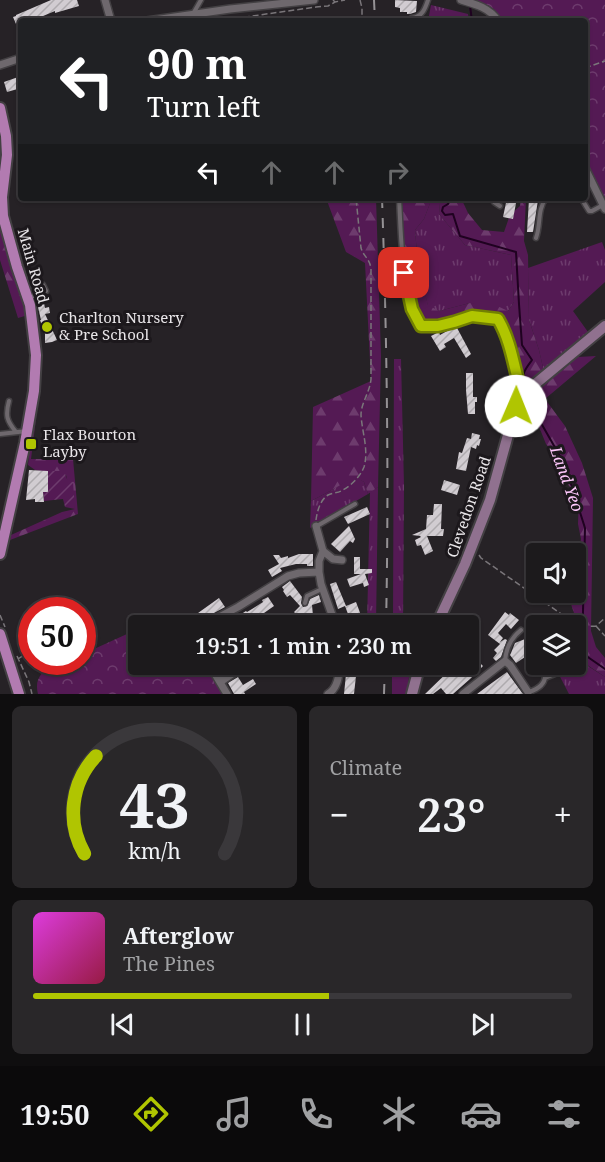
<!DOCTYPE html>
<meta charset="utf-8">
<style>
body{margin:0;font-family:"Noto Serif",serif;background:#292729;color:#f1f3f6;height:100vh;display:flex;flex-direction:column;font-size:22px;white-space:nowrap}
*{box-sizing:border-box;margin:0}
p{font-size:20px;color:#a0a1a3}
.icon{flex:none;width:33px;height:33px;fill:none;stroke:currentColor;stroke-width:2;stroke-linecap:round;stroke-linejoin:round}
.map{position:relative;height:694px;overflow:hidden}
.side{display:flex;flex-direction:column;gap:12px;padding:12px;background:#0f0e0f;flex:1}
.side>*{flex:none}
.hud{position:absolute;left:18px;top:18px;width:570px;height:183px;border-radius:6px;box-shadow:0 2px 4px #0004,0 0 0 2px #3a383b;background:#202124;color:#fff;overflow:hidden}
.controls{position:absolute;left:526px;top:543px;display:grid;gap:12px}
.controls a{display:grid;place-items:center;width:60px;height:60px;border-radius:6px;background:#1c1a1c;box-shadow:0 2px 4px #0004,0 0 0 2px #3a383b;font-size:30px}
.speed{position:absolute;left:18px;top:597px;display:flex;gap:12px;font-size:30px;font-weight:700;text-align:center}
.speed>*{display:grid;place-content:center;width:78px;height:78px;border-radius:50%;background:#1c1a1c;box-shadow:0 2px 4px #0004,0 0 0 2px #3a383b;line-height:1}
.speed .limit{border:9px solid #d22;background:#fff;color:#111}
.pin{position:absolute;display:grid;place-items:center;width:51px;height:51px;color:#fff;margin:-26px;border-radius:12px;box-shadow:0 3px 9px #0006}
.me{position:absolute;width:66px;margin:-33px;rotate:1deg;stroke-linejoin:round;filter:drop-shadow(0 0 4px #0008)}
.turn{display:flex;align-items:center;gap:21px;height:126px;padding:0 30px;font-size:27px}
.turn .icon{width:78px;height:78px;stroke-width:2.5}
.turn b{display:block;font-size:42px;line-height:51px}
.lanes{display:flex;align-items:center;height:57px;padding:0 30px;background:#0003;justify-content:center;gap:30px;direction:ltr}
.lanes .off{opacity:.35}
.big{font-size:45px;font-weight:600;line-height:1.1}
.side .card{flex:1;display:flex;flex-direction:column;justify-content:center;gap:9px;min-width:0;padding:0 21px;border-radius:9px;background:#292729}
.side .dial{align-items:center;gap:0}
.dial svg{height:156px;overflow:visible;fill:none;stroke:#3a383b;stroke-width:7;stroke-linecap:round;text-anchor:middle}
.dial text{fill:#f1f3f6;stroke:none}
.song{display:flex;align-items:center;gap:18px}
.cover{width:72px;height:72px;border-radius:9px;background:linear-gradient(135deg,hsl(300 70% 55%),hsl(340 70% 35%))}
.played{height:6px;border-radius:3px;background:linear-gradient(90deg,#b0c501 55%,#3a383b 55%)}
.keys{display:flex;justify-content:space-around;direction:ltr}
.heat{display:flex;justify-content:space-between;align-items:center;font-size:33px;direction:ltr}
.side .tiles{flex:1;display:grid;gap:12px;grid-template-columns:1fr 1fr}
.card:last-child{grid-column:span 2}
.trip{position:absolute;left:128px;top:615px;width:351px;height:60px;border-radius:6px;background:#1c1a1c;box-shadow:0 2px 4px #0004,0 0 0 2px #3a383b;font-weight:600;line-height:60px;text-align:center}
.tabs{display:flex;height:96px;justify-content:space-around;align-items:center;background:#0b0a0b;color:#a0a1a3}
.tabs .icon{width:42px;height:42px}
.tabs .active{color:#b0c501}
.tabs b{font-size:27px;color:#f1f3f6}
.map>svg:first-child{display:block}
.grass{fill:url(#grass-tufts)}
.forest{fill:url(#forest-firs)}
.park{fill:url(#park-crowns)}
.garden{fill:url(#garden-furrows)}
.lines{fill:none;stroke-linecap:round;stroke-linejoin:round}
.stream{stroke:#1f0220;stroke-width:2}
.building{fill:url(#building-hatch)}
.service-casing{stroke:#434043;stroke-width:7}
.minor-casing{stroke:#434043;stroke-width:10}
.secondary-casing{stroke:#434043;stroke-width:14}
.primary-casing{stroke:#434043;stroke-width:14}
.path{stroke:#7a767a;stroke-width:1.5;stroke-dasharray:6 3;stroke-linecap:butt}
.service{stroke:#6e686d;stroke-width:4}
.minor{stroke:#6e686d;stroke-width:7}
.secondary{stroke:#90718f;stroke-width:10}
.primary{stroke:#b27bb1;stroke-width:10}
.rail{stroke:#959295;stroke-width:2;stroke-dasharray:10 10;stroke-linecap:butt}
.route-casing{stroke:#728001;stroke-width:15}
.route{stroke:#b0c501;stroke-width:10}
.poi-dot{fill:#b0c501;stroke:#1c181c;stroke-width:2}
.labels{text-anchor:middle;stroke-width:6;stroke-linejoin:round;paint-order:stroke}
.street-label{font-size:15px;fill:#e9e6e9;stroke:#1c181c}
.poi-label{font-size:15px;fill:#e9e6e9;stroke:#1c181c;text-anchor:start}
.water-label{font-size:16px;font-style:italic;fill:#fec8fc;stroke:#1c181c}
</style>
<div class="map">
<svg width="605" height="694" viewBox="0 0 605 694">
<defs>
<pattern id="grass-tufts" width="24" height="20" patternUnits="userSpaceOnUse" patternTransform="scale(1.5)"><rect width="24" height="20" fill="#541a54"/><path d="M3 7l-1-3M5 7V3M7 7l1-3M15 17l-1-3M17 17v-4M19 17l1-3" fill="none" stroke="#6d3b6d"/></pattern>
<pattern id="forest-firs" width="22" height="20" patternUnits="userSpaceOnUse" patternTransform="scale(1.5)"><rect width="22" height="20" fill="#541a54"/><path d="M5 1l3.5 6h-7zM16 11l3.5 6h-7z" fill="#6d3b6d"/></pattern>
<pattern id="park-crowns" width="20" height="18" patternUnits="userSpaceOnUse" patternTransform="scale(1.5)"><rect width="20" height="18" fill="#541a54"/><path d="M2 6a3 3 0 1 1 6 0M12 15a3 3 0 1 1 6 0" fill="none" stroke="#6d3b6d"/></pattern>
<pattern id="garden-furrows" width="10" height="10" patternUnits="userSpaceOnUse" patternTransform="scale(1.5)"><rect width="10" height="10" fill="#541a54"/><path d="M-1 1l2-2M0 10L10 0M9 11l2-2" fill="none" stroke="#6d3b6d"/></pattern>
<pattern id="building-hatch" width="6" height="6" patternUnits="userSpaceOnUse" patternTransform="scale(1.5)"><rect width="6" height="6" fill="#d1ccd1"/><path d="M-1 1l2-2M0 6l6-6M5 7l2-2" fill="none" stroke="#aeaaae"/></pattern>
</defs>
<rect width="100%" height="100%" fill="#262226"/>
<path class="grass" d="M431,5l37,9 1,7h-41z
M432,198h7l1,5 -1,11 26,31 46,10 3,47 -6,9 -38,-8 -31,8 -11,-5 -10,-41 -3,-35 9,-11z
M602,242l3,8v32l-32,29 15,21 -44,40 -5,-22 -10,-30 -1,-52z
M394,359h7l3,127 -1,140 -10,-1z
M354,476l10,6 4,12 -58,34 1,-27 21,-11z
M378,487l-2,138 -9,1 3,-134z
M576,655l1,4 28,18v17h-36l-15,-29 22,-1z
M392,665h8l-1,7 10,5 -2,17h-15z"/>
<path class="forest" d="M326,198h50l5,158 -3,131 -10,7 -4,-12 -10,-5 -22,13 -21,11 2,-94 58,-26 -6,-118 -19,-11z
M402,198h30l-8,21 -9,11 3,35 10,40 11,6 31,-8 23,1 15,7 6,-9 -3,-47 -46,-10 -26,-31 1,-11 -1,-5h22l7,15 14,17 22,2 6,-17 10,-9 1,-8h5l-2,43 4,14 1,65 10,30 5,22 -21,19c-4,-11 -4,-22 -7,-34 -3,-13 -10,-28 -17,-40l-27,-4 -18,7 -16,3 -16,1c-19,-28 -18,-92 -20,-126z
M0,223l28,92 -10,3 -18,-58z
M596,356l-51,43 20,27 17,37 11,35 -2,133 5,16 9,11v19l-28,-19 -1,-3 1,-33 -6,-18 1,-11 4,-1v-13l4,-13 -1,-15 2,-12 -3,-15 1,-26 -13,-16 -7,-21 -13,-17 -19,-47 51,-40z
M37,377l4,1 -10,81h42l5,55 -68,26 1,-5 51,-23 13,-3 -9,-34 -31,-5 -7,-5z"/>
<path class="park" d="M474,0h131v200l-20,-39v-140h-83c-6,-14 -14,-16 -28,-21z
M138,629v35l66,1 20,29h-186c-7,-27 24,-32 44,-32l1,-8z"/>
<path class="garden" d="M48,471h16l3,8 6,3 2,27 -10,-2 -2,-8 -19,2 -1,-9 5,-1z"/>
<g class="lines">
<path class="stream" d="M470,6l2,15
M448,198l2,2 -2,4 -5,3 -1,4 3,4 8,-1 7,22 56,16 3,52 3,41 10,15c-9,12 -11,14 -5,27
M529,393l12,30 24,42 20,63 -3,125 23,16"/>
</g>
<path class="building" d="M51,0h26l2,6 -24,7v-2l-19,8v-2l-4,1 -11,3v1l-5,2 -3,-7 3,-1v-1z
M395,0l22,1 -1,11 -6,2h-3v-2h-7v-4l-5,-1z
M21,76v12l-14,4 -3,-10z
M507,198h10l-4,21 -10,-2z
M529,199l9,1 -5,32h-6z
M40,302l1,2 3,-1 1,5 4,-1 1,6 -5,1 12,26 -5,2 -7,1v-9l-5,-14h1l-4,-17z
M456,326l15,28 -5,4 -12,-20 -10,6 2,3 -6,4 -9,-15 8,-4 1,3z
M466,373h7v24h4v5h-2v12h-7l-2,-24z
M472,433l8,2 -1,4h2l-2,7 -2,-1 -1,4 -5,-2 -5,24 -10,-2 3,-17 3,1 5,-15 4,1z
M29,470l19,1v21h-5l1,10h-9v-3l-9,1z
M444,480l16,5 -3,10 -16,-5z
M434,504h8l-1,25h3l-1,7h-16l6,15 -8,4 -4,-10 -4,1 -2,-6 6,-3 -1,-1 -8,-1 14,-6 1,-14h6z
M367,507l3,7 -22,10 -4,-7z
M349,526l6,13 -2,4 -3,-2 -10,11 -9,-8z
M299,554h14v12h-6v-2h-11l-16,4 2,3 -10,6 -4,-7 11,-6 -6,-9h6l2,3 7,-2v2z
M354,557h6v12h12v4l-7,1 4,11 -5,2 -1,-4 -13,4 -3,-8 14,-5h-7z
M290,581l12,16 -1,6 2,4 4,-1 3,-7 9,-4 2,7 -9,3 1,11 -14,1 -5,-5 6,-6 -10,-11 -3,2 -4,-6 1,-1 -2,-3z
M336,582l10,24 10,-4 6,16 -11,4 -6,-16 -7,3 -8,-25z
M268,597l6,9 -10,7 7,13h-27l-1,-3 -3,3h-21l10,-7 1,2 16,-10 1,1 5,-3 11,-7 -1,-2z
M219,598l6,9 -22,12 -5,-6z
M505,612l4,3 1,-2 9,7 -8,9 -5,-5 -8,9 5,5 -3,4 5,-3 2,1 -6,17 -5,4 -3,-3 4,-5 -3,-3 6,-6 -12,-9z
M529,617l8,16v17l-10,3 -2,4 -9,6 -6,-8 1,-2 4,-10 15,-6 -4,-9 2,-1 -3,-7z
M477,644l4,5 -7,8 9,9 -13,13 -17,15h-7l-5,-6 -8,6h-8l31,-30h12v-11z
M347,664h8l-1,12h2l-2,18h-10z
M507,672l16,22h-46l12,-9z
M238,677l5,8 10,-6 3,5 -12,8 1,2h-11l-6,-11z"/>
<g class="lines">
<g class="service-casing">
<path id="service" d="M193,14l8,-14
M412,18c10,-1 13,-9 16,-18
M399,198c2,33 2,102 22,128h17l16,-4 18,-6 26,3c7,12 13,27 16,40 3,11 4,22 7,33
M491,198l3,4 6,4
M581,198l8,13h3l11,-6
M536,238c5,-13 1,-28 10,-40
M29,298l17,-7 -3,-6
M9,401c-4,15 -2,20 7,31
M0,434l27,-3
M317,526l38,-22
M305,603l2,-7 15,-7
M529,657l3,4 5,2
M505,661c1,-13 6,-23 16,-31
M545,678l10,-4
M529,692c9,-3 17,-8 16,-18l-6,-10"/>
</g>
<g class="minor-casing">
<path id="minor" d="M105,0l6,21
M461,0c14,4 29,8 37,21
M147,21l83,-12 84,-9
M0,65l21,-7
M585,168l20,41
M323,551l10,8 9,1
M319,572l2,12 15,42
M202,626l36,-19 50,-31 11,-3 20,-1v-11l4,-10 -7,-25
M209,664l18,30
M220,682l27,-18
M328,694c10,-6 11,-19 12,-30
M463,694l42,-33 5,4 18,27"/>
</g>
<g class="secondary-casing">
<path id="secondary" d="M436,626l29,-62 25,-64 26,-94 6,-11 83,-69
M412,694l8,-30"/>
</g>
<g class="primary-casing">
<path id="primary" d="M0,108l6,28 1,19 -5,42 1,19 14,51 13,38 6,50 -2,36 -9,52 -25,111
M0,634l19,60"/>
</g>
<path class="path" d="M333,0l2,2 10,-2
M360,0l2,8v13
M217,21l99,-14 12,-1 7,-4
M585,68l20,-7
M316,520c1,-8 4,-20 12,-25 4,-2 9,-2 13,-4 10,-5 19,-14 23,-24 5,-17 -2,-35 -3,-52 0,-12 9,-23 10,-36v-110c-1,-10 -7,-12 -10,-21l-5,-50
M479,555l2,3 99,69 16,-1 9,-8
M0,615l5,12
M596,626l9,10
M17,656l12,26 3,12
M18,659l6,-4"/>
<use href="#service" class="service"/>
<use href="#minor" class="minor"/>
<use href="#secondary" class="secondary"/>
<use href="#primary" class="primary"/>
<path class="rail" d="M374,0l1,21
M382,198c5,143 7,285 4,428
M384,694l1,-30"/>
</g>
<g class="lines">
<g class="route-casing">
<path id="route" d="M404,273l8,36 9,17h17l16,-4 18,-6 26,3c14,24 16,50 24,76l-6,11"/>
</g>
<use href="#route" class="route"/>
</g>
<g class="poi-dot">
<circle cx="47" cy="327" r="6"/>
<rect x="25" y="438" width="12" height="12" rx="3"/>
</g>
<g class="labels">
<g class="street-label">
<text transform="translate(33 266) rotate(74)" y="5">Main Road</text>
<text transform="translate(469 507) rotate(-71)" y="5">Clevedon Road</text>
</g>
<g class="poi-label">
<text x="59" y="323">Charlton Nursery<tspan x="59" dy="17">&amp; Pre School</tspan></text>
<text x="43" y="440">Flax Bourton<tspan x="43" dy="17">Layby</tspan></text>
</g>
<g class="water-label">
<text transform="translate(567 479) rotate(70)" y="6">Land Yeo</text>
</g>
</g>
</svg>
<div class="controls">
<a><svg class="icon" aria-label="sound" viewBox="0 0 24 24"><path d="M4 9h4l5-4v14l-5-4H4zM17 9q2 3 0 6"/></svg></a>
<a><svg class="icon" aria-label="layers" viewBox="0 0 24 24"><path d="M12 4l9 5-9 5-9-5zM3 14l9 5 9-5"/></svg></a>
</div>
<div class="speed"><div class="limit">50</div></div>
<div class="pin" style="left:404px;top:273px;background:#d93025"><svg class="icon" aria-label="arrive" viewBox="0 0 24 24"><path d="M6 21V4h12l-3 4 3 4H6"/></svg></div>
<svg class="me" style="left:516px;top:406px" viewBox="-20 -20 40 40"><circle r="19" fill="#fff"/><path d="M0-13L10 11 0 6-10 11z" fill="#b0c501"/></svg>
<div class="trip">19:51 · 1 min · 230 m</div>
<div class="hud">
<div class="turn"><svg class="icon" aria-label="left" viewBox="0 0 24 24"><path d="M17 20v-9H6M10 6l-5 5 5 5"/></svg><div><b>90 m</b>Turn left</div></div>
<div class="lanes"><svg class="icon" aria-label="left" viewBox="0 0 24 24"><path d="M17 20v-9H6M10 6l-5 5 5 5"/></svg><svg class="icon off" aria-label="ahead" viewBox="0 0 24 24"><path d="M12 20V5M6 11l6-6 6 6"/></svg><svg class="icon off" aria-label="ahead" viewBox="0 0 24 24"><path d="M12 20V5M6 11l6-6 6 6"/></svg><svg class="icon off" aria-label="right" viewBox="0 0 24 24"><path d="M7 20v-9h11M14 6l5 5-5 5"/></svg></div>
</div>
</div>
<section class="side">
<div class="tiles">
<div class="card dial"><svg viewBox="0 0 100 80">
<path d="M14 69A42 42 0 1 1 86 69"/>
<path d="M14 69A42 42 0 0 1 20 19" stroke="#b0c501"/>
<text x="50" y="56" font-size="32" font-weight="700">43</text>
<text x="50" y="72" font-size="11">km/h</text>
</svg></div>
<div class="card"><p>Climate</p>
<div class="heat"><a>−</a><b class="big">23°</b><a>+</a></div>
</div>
<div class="card">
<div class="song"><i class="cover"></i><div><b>Afterglow</b><p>The Pines</p></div></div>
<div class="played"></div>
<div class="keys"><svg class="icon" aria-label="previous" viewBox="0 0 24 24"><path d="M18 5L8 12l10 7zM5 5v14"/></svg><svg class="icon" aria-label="pause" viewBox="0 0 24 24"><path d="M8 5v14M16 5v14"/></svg><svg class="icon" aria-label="next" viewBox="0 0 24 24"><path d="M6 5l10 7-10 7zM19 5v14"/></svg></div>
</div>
</div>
</section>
<nav class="tabs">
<b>19:50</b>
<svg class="icon active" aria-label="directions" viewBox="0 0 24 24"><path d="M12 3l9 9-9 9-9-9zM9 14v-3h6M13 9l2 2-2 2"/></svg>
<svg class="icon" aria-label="music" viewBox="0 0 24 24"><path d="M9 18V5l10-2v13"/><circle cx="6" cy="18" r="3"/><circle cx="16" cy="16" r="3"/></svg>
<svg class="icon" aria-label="phone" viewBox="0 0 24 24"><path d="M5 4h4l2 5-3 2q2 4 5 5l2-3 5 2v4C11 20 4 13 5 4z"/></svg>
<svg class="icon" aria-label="climate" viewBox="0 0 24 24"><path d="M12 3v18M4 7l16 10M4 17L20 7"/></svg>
<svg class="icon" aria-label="car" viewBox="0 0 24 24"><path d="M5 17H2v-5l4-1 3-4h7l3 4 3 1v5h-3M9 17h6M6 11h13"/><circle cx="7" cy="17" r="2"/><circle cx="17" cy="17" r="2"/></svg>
<svg class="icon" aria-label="filters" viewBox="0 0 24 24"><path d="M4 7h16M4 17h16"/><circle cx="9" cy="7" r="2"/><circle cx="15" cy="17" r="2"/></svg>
</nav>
